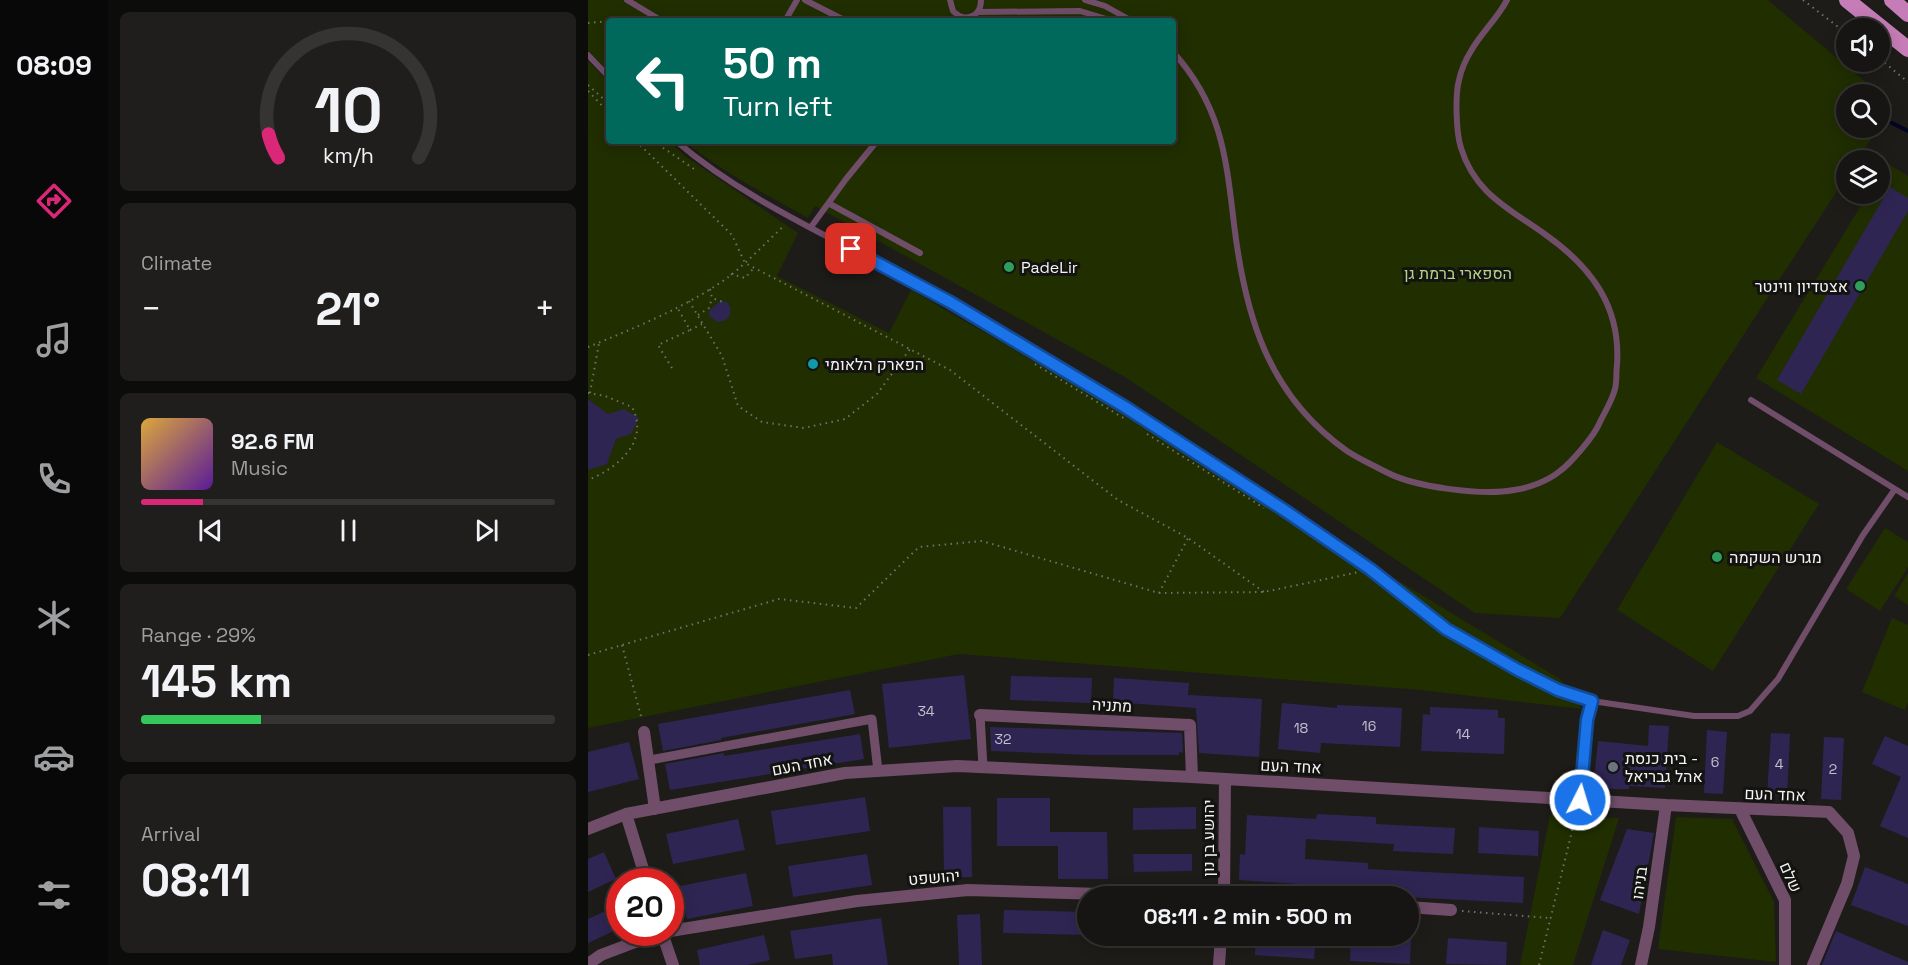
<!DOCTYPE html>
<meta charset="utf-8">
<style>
body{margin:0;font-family:"Space Grotesk",Heebo,sans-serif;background:#1f1e1c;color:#f1f3f6;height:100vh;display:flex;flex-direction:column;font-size:22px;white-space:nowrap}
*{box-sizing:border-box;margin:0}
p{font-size:20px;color:#9e9fa0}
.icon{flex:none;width:33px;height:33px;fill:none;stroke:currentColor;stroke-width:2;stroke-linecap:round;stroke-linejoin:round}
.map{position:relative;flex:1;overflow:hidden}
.sheet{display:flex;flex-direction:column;gap:12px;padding:12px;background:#0c0c0a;width:480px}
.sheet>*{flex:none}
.top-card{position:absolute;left:18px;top:18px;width:570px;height:126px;border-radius:6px;box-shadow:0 3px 15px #0003,0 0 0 2px #353433;background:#00695c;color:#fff;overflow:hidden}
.controls{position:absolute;left:1248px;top:18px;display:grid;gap:12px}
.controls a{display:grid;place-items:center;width:54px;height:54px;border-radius:50%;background:#161513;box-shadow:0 3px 15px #0003,0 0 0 2px #353433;font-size:30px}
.speed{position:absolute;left:18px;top:868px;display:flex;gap:12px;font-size:30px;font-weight:700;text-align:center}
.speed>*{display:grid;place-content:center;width:78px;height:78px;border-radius:50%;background:#161513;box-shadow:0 3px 15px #0003,0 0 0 2px #353433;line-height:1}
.speed .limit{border:9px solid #d22;background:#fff;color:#111}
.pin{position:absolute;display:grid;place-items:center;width:51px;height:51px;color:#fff;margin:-26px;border-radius:12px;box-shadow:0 3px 9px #0006}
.me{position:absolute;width:66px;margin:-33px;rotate:5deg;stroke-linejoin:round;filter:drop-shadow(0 0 4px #0008)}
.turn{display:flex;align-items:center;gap:21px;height:126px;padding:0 18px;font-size:27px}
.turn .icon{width:78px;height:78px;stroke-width:2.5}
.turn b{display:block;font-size:42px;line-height:51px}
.big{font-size:45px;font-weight:800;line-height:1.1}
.sheet .tile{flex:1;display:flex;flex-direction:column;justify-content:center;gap:9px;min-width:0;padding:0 21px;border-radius:9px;background:#1f1e1c}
.sheet .dial{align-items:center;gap:0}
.dial svg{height:156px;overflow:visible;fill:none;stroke:#353433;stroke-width:7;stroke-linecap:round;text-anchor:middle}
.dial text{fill:#f1f3f6;stroke:none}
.song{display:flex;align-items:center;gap:18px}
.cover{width:72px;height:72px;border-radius:9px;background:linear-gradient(135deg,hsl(40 70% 55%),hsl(270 70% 35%))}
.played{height:6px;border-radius:3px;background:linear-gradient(90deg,#db2777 15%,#353433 15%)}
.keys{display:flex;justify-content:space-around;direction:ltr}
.heat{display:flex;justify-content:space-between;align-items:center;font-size:33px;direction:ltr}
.charge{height:9px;border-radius:4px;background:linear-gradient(90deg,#34c759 29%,#353433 0)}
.trip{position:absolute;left:489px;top:886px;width:342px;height:60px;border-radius:30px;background:#161513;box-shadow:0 3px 15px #0003,0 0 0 2px #353433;font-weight:800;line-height:60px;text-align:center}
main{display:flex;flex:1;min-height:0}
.menu{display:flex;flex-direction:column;width:108px;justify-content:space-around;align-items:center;background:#090808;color:#9e9fa0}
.menu .icon{width:42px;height:42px}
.menu .on{color:#db2777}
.menu b{font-size:27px;color:#f1f3f6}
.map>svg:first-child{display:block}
.green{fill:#202e00}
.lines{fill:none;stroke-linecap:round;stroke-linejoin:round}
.stream{stroke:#000722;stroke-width:4}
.building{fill:#2f2553}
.path{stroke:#71706d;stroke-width:2;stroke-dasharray:1.5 4.5;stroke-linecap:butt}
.service{stroke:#704d69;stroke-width:6}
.pedestrian{stroke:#704d69;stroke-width:9}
.minor{stroke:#704d69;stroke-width:12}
.primary{stroke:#c67cb7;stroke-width:16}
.route-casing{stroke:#114b97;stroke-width:15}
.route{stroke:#1a73e8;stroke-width:10}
.leisure-dot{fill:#2e9e5b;stroke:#131311;stroke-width:2}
.culture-dot{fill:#0f9aa8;stroke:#131311;stroke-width:2}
.worship-dot{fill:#6b7280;stroke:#131311;stroke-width:2}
.labels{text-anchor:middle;stroke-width:6;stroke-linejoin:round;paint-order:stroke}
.number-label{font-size:14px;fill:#c4c0cb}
.poi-label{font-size:16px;fill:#f5f4f3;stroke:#131311;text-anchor:start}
.park-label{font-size:16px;fill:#b6d484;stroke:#131311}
.street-label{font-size:16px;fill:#f5f4f3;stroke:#131311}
</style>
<main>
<nav class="menu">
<b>08:09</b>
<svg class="icon on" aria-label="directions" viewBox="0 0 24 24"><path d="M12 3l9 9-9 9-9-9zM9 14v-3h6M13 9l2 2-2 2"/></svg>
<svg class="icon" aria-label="music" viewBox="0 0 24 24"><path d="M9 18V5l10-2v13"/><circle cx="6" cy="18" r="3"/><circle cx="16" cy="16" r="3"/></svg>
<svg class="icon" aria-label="phone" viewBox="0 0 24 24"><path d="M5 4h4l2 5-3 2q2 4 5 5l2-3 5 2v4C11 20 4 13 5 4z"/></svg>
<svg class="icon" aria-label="climate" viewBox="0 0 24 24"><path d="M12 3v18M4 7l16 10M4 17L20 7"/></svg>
<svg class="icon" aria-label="car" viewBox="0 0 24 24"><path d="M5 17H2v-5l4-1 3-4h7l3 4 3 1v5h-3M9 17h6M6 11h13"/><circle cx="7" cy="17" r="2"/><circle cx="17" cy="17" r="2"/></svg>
<svg class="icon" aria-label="filters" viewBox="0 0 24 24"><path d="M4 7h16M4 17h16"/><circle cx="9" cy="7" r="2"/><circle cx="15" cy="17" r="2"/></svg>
</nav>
<section class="sheet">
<div class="tile dial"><svg viewBox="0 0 100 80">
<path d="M14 69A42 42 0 1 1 86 69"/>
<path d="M14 69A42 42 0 0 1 9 57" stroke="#db2777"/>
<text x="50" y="56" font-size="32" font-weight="700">10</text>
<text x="50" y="72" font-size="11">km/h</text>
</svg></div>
<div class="tile"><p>Climate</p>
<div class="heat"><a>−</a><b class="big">21°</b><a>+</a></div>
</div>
<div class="tile">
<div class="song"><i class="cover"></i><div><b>92.6 FM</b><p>Music</p></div></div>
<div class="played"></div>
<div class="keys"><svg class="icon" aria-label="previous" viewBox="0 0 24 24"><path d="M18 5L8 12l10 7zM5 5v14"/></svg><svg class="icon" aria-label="pause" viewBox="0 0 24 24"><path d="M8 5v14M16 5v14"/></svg><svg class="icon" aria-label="next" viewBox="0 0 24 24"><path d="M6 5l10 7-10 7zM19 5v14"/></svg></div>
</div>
<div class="tile"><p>Range · 29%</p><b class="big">145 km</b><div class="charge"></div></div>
<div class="tile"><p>Arrival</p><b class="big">08:11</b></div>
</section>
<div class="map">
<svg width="1320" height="965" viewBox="0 0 1320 965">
<rect width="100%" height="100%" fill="#1d1c19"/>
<path class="green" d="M0,0h1180l125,105 -13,21v-32h-34v34h32l-21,32h-11v17l-286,441 -85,-5 -350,-236 -310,-171 -7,12c-42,-24 -86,-46 -124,-77h489v-120h-564v51l-21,-22z
M0,61l21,21v59h60l16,15 113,77 -21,43 112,57 22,-43 180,104 469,285 22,30 -161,-19 -462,-36 -371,74z
M1299,163l21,13v295l-152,-93 112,-184h12v-19z
M1129,442l102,62 -106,167 -96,-61z
M1297,528l23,14v25l-28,44 -34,-22z
M1320,573v32l-14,-9z
M1304,618l16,7v77l-3,8 -43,-18z
M962,815l69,3 -46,147h-53z
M1088,817l56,2 42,83 2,60 -118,-13z"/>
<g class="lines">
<path class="stream" d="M1304,123l16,8"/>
</g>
<path class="building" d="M1302,187l18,11v13l-107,183 -24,-14z
M132,301l7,1 4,7 -2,8 -5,4 -6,1 -9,-6v-5z
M0,399l20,15 16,-5 15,9 -8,16 -15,5 -9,25 -19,6z
M376,675l7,64 -82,9 -7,-64z
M423,676l81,2 -1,25 -81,-3z
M526,678l75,5 -1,12 74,4 -3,58 -60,-4 -3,-45 -83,-6z
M262,690l5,24 -134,24v2l-58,11 -5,-27z
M694,703l55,5v-3l65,3 -2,39 -79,-4 -1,10 -42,-4z
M842,707l68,3v8h7l-1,36 -83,-3 2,-37 7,1z
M1061,725l20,1 -4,62 -36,-2v3h-36l5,-48 50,5z
M402,727l192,6 1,20 -4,-1v3h-87l-101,-4z
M1119,730l20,2 -4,62 -19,-1z
M1183,733l19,1 -3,62 -20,-1z
M272,734l4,25 -194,31 -5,-26 59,-11v3z
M1297,736l23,10v92l-28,-12 21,-49 -29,-13z
M1236,737l20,1 -3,62 -20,-1z
M41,742l10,37 -51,13v-40z
M277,797l5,34 -94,14 -5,-34z
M409,798h53v34h57l1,47h-50v-33h-61z
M355,807h28l1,70 -28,1z
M608,807v22l-63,1v-22z
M729,814l59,3v7l79,4 -2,26 -60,-3 1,-7 -88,-5 -1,20 63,4v6l156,8 -1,26 -139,-7 1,-6 -146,-10 1,-26 5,1 2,-40 69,4z
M150,819l7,31 -72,14 -7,-30z
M891,827l60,4 -1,25 -60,-3z
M1039,829l27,4 -15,81 -39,-14z
M16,852l12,27 -28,13v-33z
M279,854l5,31 -79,12 -5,-31z
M545,854h59v17l-58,1z
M1277,867l43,17v42l-57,-21z
M158,873l7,33 -66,13 -7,-33z
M32,904v24l-32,15v-24z
M416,910l84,2v23l-85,-2z
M392,914l2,51h-23l-2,-50z
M293,918l7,47h-55l-1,-11 -37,5 -5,-28z
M1015,930l27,10 -9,25h-30z
M1248,931l72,31v3h-86z
M176,935l6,25 -23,5h-47l-3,-15z
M668,936h60l-2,23 -59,-4z
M763,936l60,3 -1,25 -60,-3z
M860,938l59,4 -1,23 -60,-1z"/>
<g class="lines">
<path class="path" d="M1215,0l43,33
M0,23l22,-2
M1292,59l28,23
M0,85l21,19
M0,91l21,22
M48,141l96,94 13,28 205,107 168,130 70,38 76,54
M65,141l44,30
M143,274l14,4 8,-9
M122,289l2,9 11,4
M101,301l33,55 16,50 24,16 42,6 41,-9 32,-25 33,-45
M110,315l11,-7 3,-10
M102,330l12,-6
M0,347c45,-18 105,-43 143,-72 19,-15 36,-34 54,-50
M447,364l90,55
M84,368l-14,-23 32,-15 -13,-23
M0,393l17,3 27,11c18,34 -14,61 -44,73
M2,393l9,-50
M559,434l117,74
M571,593l29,-55
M34,645l20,75
M0,655l191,-56 77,9 63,-61 63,-6 177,52 105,-1 95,-20
M874,911l87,7
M951,965l38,-154"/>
<path class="service" d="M39,0l35,21
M217,0l41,21
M362,0l3,11c12,12 28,6 28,-11
M497,0l20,6 27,15
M390,12l102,-1 33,10
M197,21l12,-21
M585,52c48,53 53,104 61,172 11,92 34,171 113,227 12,8 26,14 39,21 28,15 96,24 128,18 15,-2 34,-9 46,-19 11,-8 34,-35 39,-47 5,-11 13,-23 16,-35 2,-7 1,-17 2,-24 4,-59 -26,-98 -71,-130 -36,-26 -71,-41 -85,-87 -5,-15 -6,-53 -2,-68 2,-9 7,-21 12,-29 10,-18 26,-32 36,-51
M0,55l21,22
M88,141c63,54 140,89 213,128 81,43 160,90 238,139 82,52 166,103 244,161 25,19 49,43 76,61 45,29 94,54 145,71
M242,204l90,49
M223,227l35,-48 31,-38
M1163,400l144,89
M992,799l7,-79 5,-19 102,15h44l12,-5 28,-32 85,-144 32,-46 13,8"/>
<path class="pedestrian" d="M392,715l3,52
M62,760l222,-41 6,52"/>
<path class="minor" d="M392,715l210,10 2,52
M56,732l11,77
M1152,809l45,91v65
M38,814l21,68
M0,829l38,-15 219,-41 112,-7 235,11 474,28 163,7 19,21 6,23 -7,28 -34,81
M636,897l1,-118
M820,907l43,3
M82,931l187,-30 111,-11 235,7
M74,933l11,32
M0,964l13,-9 58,-22
M631,965l2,-29
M1053,965l8,-38 17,-122"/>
<path class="primary" d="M1259,0l61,49
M1304,0l16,14"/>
</g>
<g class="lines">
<g class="route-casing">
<path id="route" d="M263,249l99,53 175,105 159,103 86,59 76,60 72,41 40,20 34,11 -5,19 -7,80"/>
</g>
<use href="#route" class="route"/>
</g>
<g class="leisure-dot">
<circle cx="421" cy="267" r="6"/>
<circle cx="1272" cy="286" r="6"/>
<circle cx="1129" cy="557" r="6"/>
</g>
<circle class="culture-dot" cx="225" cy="364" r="6"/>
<circle class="worship-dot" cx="1025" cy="767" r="6"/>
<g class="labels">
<g class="number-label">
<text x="338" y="716">34</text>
<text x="781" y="731">16</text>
<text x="713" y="733">18</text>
<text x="875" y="739">14</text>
<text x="415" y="744">32</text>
<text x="1127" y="767">6</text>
<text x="1191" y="769">4</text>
<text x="1245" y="774">2</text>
</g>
<g class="poi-label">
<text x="433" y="273">PadeLir</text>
<text x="1260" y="292" text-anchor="end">אצטדיון ווינטר</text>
<text x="237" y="370">הפארק הלאומי</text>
<text x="1141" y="563">מגרש השקמה</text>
<text x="1037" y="764">בית כנסת -<tspan x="1037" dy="18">אהל גבריאל</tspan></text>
</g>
<g class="park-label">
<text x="870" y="279">הספארי ברמת גן</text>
</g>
<g class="street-label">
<text transform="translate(524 705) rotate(3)" y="6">מתניה</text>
<text transform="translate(214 764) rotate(-11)" y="6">אחד העם</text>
<text transform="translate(703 766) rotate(3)" y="6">אחד העם</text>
<text transform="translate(1187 794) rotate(2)" y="6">אחד העם</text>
<text transform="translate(620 838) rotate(-90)" y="6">יהושע בן נון</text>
<text transform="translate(346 877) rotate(-5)" y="6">יהושפט</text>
<text transform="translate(1203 877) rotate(66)" y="6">שלם</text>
<text transform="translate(1051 883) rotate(-82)" y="6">בניהו</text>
</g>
</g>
</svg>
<div class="controls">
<a><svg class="icon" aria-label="sound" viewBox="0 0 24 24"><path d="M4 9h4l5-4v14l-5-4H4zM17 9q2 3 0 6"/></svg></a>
<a><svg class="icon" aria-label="search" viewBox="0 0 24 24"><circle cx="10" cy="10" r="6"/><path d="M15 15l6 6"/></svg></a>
<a><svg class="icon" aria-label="layers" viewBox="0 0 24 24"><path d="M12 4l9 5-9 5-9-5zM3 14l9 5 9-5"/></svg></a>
</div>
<div class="speed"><div class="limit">20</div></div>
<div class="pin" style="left:263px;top:249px;background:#d93025"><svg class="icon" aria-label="arrive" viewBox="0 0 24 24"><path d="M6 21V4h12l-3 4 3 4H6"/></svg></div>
<svg class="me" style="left:992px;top:800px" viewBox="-20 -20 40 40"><circle r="17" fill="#1a73e8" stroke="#fff" stroke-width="3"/><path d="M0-11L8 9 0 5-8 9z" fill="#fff"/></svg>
<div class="trip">08:11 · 2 min · 500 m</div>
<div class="top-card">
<div class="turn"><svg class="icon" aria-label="left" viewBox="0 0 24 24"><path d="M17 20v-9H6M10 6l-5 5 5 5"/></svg><div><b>50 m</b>Turn left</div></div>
</div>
</div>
</main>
